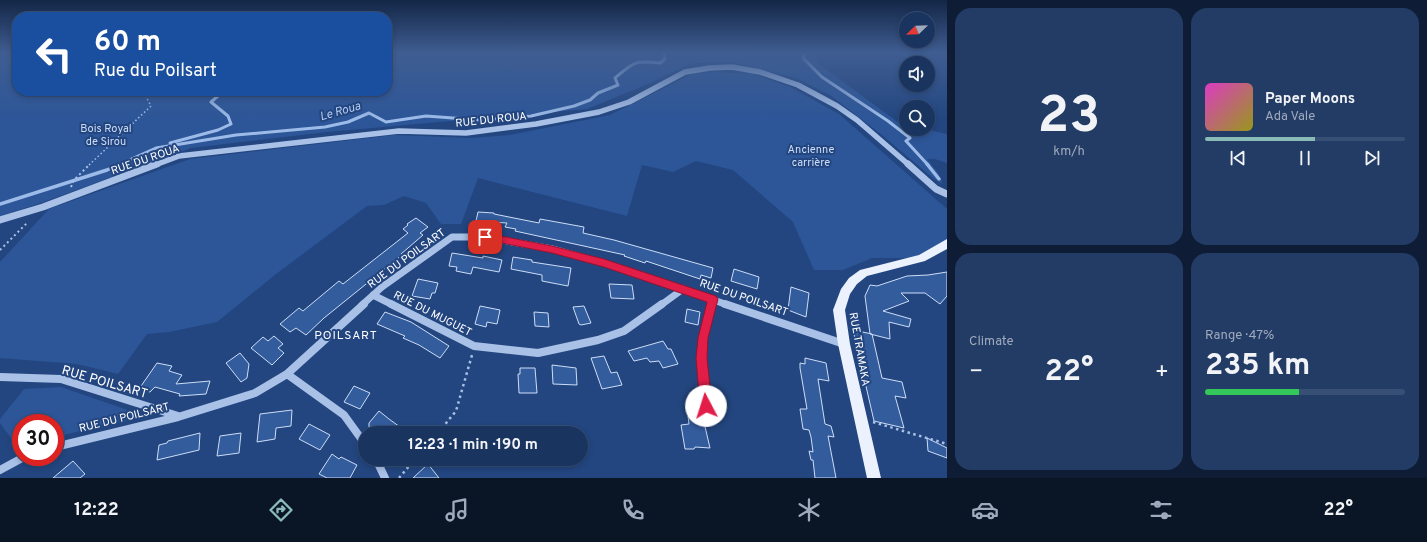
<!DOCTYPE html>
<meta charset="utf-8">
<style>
body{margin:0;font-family:Overpass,sans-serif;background:#233c66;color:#f1f3f6;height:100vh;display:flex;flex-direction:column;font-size:15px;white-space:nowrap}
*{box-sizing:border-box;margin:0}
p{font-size:13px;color:#9faabd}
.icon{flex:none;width:22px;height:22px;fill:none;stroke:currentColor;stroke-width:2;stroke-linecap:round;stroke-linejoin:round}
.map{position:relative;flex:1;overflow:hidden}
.side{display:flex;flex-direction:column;gap:8px;padding:8px;background:#0e1d35;width:480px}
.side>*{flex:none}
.hud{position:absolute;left:12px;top:12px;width:380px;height:84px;border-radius:16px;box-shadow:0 2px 6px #0003,0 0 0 1px #384f75;background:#1a4fa0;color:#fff;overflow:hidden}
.needle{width:26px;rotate:247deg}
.controls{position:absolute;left:899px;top:12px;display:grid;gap:8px}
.controls a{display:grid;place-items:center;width:36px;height:36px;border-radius:50%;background:#1a3460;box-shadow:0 2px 6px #0003,0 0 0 1px #384f75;font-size:20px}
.speed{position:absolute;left:12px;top:414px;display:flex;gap:8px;font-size:20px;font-weight:700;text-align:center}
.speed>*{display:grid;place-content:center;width:52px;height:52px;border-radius:50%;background:#1a3460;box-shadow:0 2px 6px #0003,0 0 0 1px #384f75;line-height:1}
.speed .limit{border:6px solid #d22;background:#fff;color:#111}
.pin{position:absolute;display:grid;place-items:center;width:34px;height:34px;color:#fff;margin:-17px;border-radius:8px;box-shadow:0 2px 6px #0006}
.me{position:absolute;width:44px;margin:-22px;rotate:355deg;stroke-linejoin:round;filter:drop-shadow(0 0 3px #0008)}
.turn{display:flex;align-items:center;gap:14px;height:84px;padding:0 16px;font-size:18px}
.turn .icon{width:52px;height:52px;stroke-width:2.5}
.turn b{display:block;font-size:28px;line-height:34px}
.big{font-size:30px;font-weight:700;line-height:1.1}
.side .card{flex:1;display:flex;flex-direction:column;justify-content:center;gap:6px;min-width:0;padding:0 14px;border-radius:16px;background:#233c66}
.side .dial{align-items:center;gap:0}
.dial b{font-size:52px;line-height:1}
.song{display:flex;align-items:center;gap:12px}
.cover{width:48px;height:48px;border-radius:6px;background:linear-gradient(135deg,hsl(310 70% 55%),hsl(60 70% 35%))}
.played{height:4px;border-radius:2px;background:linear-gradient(90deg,#8bbbb9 55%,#384f75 55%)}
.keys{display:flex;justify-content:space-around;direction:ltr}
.heat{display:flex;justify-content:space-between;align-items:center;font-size:22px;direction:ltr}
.charge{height:6px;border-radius:3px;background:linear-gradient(90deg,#34c759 47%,#384f75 0)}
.side .tiles{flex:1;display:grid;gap:8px;grid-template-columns:repeat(2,1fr)}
.trip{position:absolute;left:358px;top:426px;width:230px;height:40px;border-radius:20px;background:#1a3460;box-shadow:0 2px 6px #0003,0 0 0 1px #384f75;font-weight:700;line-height:40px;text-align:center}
.tab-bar{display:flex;height:64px;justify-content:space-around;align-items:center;background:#0a1526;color:#9faabd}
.tab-bar .icon{width:28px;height:28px}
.tab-bar .selected{color:#8bbbb9}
.tab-bar b{font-size:18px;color:#f1f3f6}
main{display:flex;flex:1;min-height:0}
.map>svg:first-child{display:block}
.green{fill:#2d5698}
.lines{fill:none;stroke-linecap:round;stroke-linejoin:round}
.stream-far1{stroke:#9dbbe8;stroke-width:3}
.stream{stroke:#9dbbe8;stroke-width:3.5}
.building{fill:#335c9d;stroke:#cdddf6}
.path-far2{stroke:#a9c1e7;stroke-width:1.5;stroke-dasharray:1.5 2.5;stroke-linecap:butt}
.path-far1{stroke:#a9c1e7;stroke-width:2;stroke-dasharray:2 3;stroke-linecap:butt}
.path{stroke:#a9c1e7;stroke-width:2.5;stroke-dasharray:2.5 3.5;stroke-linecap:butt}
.minor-far2{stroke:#a9c1e7;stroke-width:5.5}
.minor-far1{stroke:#a9c1e7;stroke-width:7}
.minor{stroke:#a9c1e7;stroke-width:8}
.major{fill:#ebf1fd;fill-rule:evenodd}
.route{fill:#e11d48;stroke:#92132f}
.labels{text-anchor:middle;stroke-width:4;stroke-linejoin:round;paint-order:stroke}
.street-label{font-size:11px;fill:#fff;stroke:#234680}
.park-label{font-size:11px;fill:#cdddf6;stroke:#234680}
.water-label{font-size:12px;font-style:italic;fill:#b4cbef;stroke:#234680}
.neighbourhood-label{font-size:12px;letter-spacing:1px;fill:#fff;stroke:#234680}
.near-street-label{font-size:13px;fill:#fff;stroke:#234680}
</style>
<main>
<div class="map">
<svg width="947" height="478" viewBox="0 0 947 478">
<rect width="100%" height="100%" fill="#234680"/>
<path class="green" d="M0,52h17v39h370v-39h426l6,12 80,59 7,1v5h19l22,5v29l-12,-4h-8l11,14 5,11 -9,-5 -52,-44 -52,-40 -34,-17 -64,-16 -41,1 -43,21 -61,25 -260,23 -136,16 -150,55 -41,13z
M713,72l40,2 37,13 49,27 108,95v34l-26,15h-49l-29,12h-29l-21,-48 -60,-52 -37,-9 -23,11 -31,-7 -15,51 -149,-38 -17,46h-20l-15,-21 -22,-7 -20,9 -17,1 -91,68 -59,48 -48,10 -22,2 -29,40 -41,-10 -77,-6v-96l49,-53 141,-50 204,-24 77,3 39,-3 100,-20 82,-41z
M61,387l84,29 -90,21v-14h-34v25h-3l-18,-25v-4l24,-30z"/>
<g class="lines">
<path class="stream-far1" d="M803,52l1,7 18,18 66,44 22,17 -4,3 22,24
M170,143l48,-13 13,-6 -3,-8 -17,-14 7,-6
M118,165l38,-17 80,-13 89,-8 23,-5 21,-9 17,9 40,-6 54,4 51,-4 43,-10 16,-6 8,-7 20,-8 -3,-7c19,-16 19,-18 45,-15l5,-4 -1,-7"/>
<path class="stream" d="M927,164l12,15
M0,204l107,-34 13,-6"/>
</g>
<path class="building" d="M478,212l16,1v1l45,9 1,-4 44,8 -1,6 31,7 99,28 -2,10 -10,-3 -1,4 -54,-18 -1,2 -21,-7 1,-1 -110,-24 1,-2 -11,-2 2,-4 -31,-2z
M416,218l12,9 -8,6 3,2 -22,19 1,1 -78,63 -18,17 -10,-7 -6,4 -10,-8 19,-16 4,3 36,-30 4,3 65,-51 -5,-4 5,-4 -1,-1z
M452,253l31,5v-2l19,4 -3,12 -26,-5 -2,7 -15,-3 1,-4 -8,-1z
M513,257l19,3v2l39,6 -3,18 -26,-5v-6l-31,-6z
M734,269l25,8 -2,12 -26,-8z
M947,272v24l-7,8 -15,-11h-24l8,8 -26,10 28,8 -2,8 -20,-5 1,17 -20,-5 -5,-38 5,-11 7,1 30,-10 21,-1z
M418,279l20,4 -3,10h-3l-2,6 -18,-3z
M609,284l23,1 2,14 -23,-1z
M791,287l18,6 -3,24 -18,-7z
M480,306l20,4 -3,14 -10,-2 -1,5 -11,-3z
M584,306l7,17 -10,2 -2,-1 -6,-17z
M687,309l13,3 -2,13 -13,-3z
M385,312l26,10 38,24 -9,12 -21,-13 -16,-7 2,-2 -28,-12z
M534,312l14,1 1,14 -14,-1z
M853,330l19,4 10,44 20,4 4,16 -11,-2 9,32 -30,-7z
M274,336l9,8 -5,4 6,5 -12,12 -21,-17 12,-11 5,4z
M663,341l5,8h3l7,15 -15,4 -4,-7 -9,1 -3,-4 -13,3 -6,-10z
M240,353l9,11 -2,14 -6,4 -15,-19z
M604,356l7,17 6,-1 5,13 -20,4 -11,-31z
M805,358l21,5 3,18 -11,-2 7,45 6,2 3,11 -6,-1 8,42h-21l-2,-18h-2l-2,-9 4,1 -2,-15 -2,-7 -6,-1 -3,-20h7l-7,-41v-5l5,1z
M157,363l15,3 -3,5 13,4 -6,9 34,-3 -4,13 -27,2 1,-2 -25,-7 -5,5 -11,-3z
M552,365l24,3 1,17 -24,-1z
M520,368h15l2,25h-18l-1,-19h2z
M354,386l16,7 -10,16 -16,-7z
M292,410l-1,16 -15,2 -1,11 -18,3 3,-28z
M379,411l10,8 11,8 -6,6h-16l-9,-6v-4z
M688,416l15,2 7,30 -15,-1 -1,2h-9l-4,-24 8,-1z
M309,424l21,11 -10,15 -21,-11z
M200,433l-1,17 -42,10 2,-15 8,-2 1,-2z
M241,433l-2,20 -22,3 3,-20z
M927,438l20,10v10l-19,-7z
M332,454l7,5 2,-2 16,8 -7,13h-23l-8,-4z
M73,461l12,13 -5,4h-27z
M428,464l11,14h-26z"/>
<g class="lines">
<path class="path-far2" d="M89,165l62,-59 -8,-15"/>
<path class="path-far1" d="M71,187l3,-7 16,-16
M0,250l28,-28"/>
<path class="path" d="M873,422l74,22
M438,433l18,-22 16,-56
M399,478l16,-19"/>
<path class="minor-far2" d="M155,165l24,-9 220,-25 67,2 70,-9 63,-12 30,-10 56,-30 25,-4 22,-1 28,5 38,13 39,21 20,14 52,45"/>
<path class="minor-far1" d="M908,164l28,25 11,5
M0,220l43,-13 114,-43
M373,295l20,10
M362,305l20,-18 70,-50h33l67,12 52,14 124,42
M661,305l22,-16
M712,305l1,-6"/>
<path class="minor" d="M391,304l83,42 64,7 60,-13 26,-9 38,-27
M725,304l119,40
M287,374l57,41 21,29
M0,377l61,2 117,37
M706,406l-4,-48 1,-19 9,-35
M55,447l123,-30 77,-24 32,-19 77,-70
M376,459l9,19
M0,470l24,-13"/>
<path class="major" d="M947,239v10l-22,12 -58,15 -10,8 -7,10 -5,16 5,34 31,134h-14l-29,-134 -5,-34 8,-21 8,-11 11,-8 59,-15z"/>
</g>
<linearGradient id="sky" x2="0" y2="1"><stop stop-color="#132646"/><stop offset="0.44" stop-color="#3f5d91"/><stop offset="1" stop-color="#3f5d91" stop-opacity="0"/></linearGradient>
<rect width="947" height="119" fill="url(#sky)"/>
<path class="route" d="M485,233l67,13 52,13 112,37 2,3 -10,39 -1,20 5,48 -2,4 -4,1 -4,-1 -2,-4 -4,-48 2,-20 9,-36 -103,-35 -52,-14 -70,-14 -1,-2 1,-3z"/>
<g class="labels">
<g class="street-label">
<text transform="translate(491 119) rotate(-6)" y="4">RUE DU ROUA</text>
<text transform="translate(145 159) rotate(-19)" y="4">RUE DU ROUA</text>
<text transform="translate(406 258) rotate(-36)" y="4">RUE DU POILSART</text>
<text transform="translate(744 297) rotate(19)" y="4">RUE DU POILSART</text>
<text transform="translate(433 313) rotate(27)" y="4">RUE DU MUGUET</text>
<text transform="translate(860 349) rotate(80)" y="4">RUE TRAMAKA</text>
<text transform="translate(124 417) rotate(-14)" y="4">RUE DU POILSART</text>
</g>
<g class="park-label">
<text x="106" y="132">Bois Royal<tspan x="106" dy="13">de Sirou</tspan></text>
<text x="811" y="153">Ancienne<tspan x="811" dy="13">carrière</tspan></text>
</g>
<g class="water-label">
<text transform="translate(340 111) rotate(-16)" y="4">Le Roua</text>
</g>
<g class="neighbourhood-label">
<text x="346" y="339">POILSART</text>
</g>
<g class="near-street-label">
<text transform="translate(105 381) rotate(16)" y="5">RUE POILSART</text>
</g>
</g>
</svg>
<div class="controls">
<a><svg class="needle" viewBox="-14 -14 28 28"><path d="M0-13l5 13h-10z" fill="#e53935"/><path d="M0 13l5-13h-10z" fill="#9faabd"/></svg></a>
<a><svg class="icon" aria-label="sound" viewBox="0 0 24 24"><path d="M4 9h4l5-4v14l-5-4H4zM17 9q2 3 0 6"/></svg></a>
<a><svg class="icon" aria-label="search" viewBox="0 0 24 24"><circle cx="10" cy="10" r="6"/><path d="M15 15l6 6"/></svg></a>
</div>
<div class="speed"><div class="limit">30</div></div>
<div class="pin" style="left:485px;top:237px;background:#d93025"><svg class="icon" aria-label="arrive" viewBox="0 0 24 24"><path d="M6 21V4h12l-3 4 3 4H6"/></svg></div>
<svg class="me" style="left:706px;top:406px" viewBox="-20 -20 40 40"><circle r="19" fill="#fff"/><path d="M0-13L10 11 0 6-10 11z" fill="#e11d48"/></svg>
<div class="trip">12:23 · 1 min · 190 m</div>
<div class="hud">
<div class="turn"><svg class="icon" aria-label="left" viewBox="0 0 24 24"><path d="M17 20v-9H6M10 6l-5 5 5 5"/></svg><div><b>60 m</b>Rue du Poilsart</div></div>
</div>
</div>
<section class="side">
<div class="tiles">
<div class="card dial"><b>23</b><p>km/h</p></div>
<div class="card">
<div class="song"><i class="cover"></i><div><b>Paper Moons</b><p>Ada Vale</p></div></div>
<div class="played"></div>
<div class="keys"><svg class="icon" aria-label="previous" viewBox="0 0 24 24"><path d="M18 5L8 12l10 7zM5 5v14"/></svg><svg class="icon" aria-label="pause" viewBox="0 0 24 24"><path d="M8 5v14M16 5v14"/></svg><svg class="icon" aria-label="next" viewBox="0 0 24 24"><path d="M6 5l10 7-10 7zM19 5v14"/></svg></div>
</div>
<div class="card"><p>Climate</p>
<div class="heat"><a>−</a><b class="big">22°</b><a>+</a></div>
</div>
<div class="card"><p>Range · 47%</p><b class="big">235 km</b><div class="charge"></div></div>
</div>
</section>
</main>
<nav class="tab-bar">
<b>12:22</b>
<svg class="icon selected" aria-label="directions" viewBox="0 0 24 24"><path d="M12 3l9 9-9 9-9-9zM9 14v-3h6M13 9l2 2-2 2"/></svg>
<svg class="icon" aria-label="music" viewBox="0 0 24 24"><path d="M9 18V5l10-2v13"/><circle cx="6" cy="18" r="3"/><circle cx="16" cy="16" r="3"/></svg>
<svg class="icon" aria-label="phone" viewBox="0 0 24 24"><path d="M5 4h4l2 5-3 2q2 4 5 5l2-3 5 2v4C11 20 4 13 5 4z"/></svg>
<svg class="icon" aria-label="climate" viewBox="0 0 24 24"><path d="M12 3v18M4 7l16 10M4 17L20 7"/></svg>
<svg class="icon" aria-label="car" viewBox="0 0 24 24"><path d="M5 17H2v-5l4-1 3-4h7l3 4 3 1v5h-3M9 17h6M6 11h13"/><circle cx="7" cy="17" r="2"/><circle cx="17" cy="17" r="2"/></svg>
<svg class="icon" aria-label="filters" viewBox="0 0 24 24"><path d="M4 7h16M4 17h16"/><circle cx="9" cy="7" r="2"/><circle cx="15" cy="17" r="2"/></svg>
<b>22°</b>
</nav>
